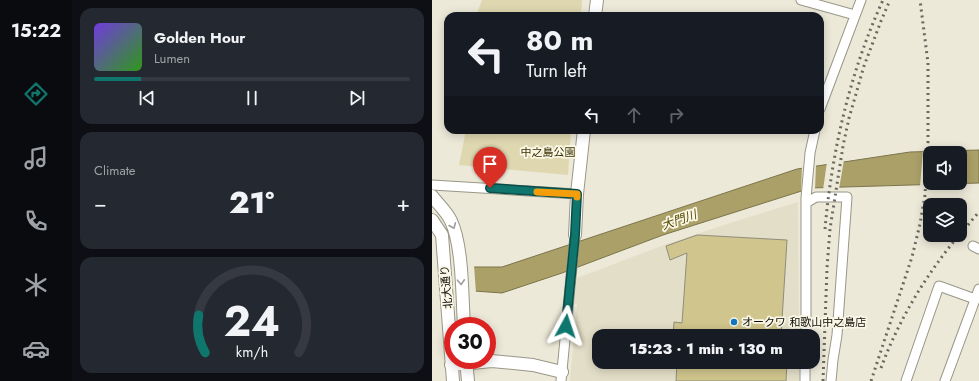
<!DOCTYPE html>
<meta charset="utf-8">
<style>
body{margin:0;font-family:Jost,"Noto Sans JP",sans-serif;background:#242831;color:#f1f3f6;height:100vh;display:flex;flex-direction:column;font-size:15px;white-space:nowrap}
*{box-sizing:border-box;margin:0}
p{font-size:13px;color:#9ea1a6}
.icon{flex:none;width:22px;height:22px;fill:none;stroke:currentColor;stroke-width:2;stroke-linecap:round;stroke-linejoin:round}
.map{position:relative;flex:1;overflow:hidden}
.details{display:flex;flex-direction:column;gap:8px;padding:8px;background:#0d0f14;width:360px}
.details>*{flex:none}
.top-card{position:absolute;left:12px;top:12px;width:380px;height:122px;border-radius:12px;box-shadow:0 2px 10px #0003;background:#171b24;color:#f1f3f6;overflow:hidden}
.fabs{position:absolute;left:491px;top:146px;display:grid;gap:8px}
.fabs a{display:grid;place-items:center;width:44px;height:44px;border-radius:8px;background:#171b24;box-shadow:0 2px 10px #0003;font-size:20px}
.speed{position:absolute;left:12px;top:317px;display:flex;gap:8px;font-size:20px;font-weight:700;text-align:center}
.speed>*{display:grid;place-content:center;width:52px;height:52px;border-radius:50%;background:#171b24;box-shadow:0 2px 10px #0003;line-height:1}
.speed .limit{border:6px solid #d22;background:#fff;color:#111}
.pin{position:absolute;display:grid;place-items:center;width:34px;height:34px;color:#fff;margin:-41px -17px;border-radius:50% 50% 50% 0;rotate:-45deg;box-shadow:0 0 4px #0007}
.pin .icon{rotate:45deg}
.me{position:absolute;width:44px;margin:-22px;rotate:5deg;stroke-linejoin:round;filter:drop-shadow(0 0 3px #0008)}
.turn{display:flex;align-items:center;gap:14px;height:84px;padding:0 16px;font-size:18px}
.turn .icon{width:52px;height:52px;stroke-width:2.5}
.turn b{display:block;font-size:28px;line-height:34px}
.lanes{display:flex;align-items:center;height:38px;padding:0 16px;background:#0003;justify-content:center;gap:20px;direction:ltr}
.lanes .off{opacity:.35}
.big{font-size:30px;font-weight:800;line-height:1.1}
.details .card{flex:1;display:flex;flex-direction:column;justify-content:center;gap:6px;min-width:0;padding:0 14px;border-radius:12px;background:#242831}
.details .dial{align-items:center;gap:0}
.dial svg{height:104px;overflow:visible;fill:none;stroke:#363941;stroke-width:7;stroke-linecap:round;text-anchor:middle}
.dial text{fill:#f1f3f6;stroke:none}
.song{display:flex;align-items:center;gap:12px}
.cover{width:48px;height:48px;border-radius:6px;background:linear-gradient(135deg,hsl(260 70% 55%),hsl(110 70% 35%))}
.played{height:4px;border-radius:2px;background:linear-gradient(90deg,#0f766e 15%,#363941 15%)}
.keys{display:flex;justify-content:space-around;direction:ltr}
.heat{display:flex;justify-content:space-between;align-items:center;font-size:22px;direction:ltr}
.trip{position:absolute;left:160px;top:329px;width:228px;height:40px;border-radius:12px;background:#171b24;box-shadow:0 2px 10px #0003;font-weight:800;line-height:40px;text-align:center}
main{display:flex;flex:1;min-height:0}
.tab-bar{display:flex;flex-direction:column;width:72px;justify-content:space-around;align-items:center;background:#090b0e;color:#9ea1a6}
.tab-bar .icon{width:28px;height:28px}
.tab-bar .active{color:#0f766e}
.tab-bar b{font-size:18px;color:#f1f3f6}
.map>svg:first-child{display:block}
.built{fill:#e3dec7}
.green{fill:#dfd7b0}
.water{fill:#aba068;stroke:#7c744b;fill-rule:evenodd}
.pier{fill:#ece9d9}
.building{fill:#d0c58c;stroke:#8f8c7d}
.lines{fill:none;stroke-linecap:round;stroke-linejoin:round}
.minor-casing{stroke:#999787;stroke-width:11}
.tertiary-casing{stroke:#999787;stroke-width:14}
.minor{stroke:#fff;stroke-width:9}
.tertiary{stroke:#fff;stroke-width:12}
.rail{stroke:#6a685f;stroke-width:3;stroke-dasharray:2 4;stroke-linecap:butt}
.oneway{stroke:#9f9e9c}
.route-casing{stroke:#0a4d48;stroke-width:10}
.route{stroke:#0f766e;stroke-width:7}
.slow{stroke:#f59e0b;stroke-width:7}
.poi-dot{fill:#1376c2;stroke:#faf7e6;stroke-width:1.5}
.labels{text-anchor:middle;stroke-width:3.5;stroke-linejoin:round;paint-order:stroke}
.park-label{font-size:11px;fill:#3b3203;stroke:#faf7e6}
.street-label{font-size:11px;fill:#0e0d08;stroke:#faf7e6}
.poi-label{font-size:11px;fill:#0e0d08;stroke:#faf7e6;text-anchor:start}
.water-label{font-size:12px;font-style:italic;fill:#554900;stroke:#faf7e6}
</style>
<main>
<nav class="tab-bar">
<b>15:22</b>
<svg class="icon active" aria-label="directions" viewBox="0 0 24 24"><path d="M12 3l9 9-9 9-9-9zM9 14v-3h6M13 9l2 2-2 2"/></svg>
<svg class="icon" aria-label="music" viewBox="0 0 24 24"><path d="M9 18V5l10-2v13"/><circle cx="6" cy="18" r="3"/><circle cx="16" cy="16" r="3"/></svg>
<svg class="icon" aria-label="phone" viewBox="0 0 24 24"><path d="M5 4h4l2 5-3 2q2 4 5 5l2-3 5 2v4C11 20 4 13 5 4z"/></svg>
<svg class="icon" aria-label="climate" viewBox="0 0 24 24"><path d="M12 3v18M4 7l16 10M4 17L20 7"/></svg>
<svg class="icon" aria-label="car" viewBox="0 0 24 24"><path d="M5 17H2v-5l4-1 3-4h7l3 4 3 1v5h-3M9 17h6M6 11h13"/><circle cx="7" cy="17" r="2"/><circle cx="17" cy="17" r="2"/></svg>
</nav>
<section class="details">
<div class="card">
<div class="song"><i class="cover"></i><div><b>Golden Hour</b><p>Lumen</p></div></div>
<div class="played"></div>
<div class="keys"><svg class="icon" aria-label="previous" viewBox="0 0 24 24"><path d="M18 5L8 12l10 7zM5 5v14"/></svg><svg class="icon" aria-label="pause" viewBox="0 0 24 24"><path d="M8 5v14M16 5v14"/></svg><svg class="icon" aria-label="next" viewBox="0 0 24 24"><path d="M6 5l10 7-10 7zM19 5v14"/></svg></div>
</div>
<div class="card"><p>Climate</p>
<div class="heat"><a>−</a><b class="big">21°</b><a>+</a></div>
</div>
<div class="card dial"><svg viewBox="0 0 100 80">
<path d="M14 69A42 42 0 1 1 86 69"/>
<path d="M14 69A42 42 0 0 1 9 40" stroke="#0f766e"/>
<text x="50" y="56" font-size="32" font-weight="700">24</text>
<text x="50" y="72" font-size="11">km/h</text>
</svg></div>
</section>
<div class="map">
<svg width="547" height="381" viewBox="0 0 547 381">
<rect width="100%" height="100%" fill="#ece9d9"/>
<path class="built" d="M366,202l1,134h-200v26h200v19h-229l7,-77h-3l3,-26 87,-33 69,-23z"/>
<path class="green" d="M50,0h100l-1,16h-105z
M34,130h105l-3,45 -109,-10z"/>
<path class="water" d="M547,150v33l-168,5 -148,47 -101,38 -60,20 -70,-5v-21h70l295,-98 113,-17zM498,153h30v30h-30z"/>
<path class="pier" d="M499,149l-3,37 -8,1 3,-37z
M412,160l-5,29 -16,1 4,-28z
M384,164l-1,26 -14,4 1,-28z
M0,265h42l2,28 -44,-3z"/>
<path class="building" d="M265,235l90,5 -6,96h-108l1,-14 8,1 5,-70 -17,7 -4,-14z
M245,362h110l-1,19h-110z"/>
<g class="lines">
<g class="minor-casing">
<path id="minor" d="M369,0l54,15
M388,109l41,-109
M0,185l145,9
M374,203l10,-6h31l-10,138 -4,25 -2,21
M541,246l6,3
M374,336v-138l4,-45 5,-23
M129,381l14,-146
M373,381v-19
M474,381l33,-95 36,13
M513,381l34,-92"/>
</g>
<g class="tertiary-casing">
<path id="tertiary" d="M163,16l2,-16
M0,196c6,8 15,16 19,25 12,25 11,76 13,105
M0,220l10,15 11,146
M143,235l2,-41 7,-64
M34,360l2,21
M19,365l41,-4 41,4 29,7"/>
</g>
<use href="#minor" class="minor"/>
<use href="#tertiary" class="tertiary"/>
<path class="rail" d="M393,229c7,-79 25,-157 58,-229
M528,234l19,-22
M449,368c18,-49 45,-93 78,-133
M391,381l4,-113 3,-39 13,-83 6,-28 15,-52 17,-45 9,-21
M439,381l41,-124 8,-33 5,-29 3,-53v-79l-8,-63"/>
</g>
<defs><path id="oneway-chevron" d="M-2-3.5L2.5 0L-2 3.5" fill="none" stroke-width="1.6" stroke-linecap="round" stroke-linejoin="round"/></defs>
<g class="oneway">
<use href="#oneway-chevron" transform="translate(21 226) rotate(67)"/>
<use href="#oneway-chevron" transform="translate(29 282) rotate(87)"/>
</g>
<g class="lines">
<g class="route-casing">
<path id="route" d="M58,188l87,6 -2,41 -9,91"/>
</g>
<use href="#route" class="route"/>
<path class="slow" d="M105,192l40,2v3"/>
</g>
<circle class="poi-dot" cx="302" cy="322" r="4"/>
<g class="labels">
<g class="park-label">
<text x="116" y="156">中之島公園</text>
</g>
<g class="street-label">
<text transform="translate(14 287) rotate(-95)" y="4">北大通り</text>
</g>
<g class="poi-label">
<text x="310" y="326">オークワ 和歌山中之島店</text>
</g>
<g class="water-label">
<text transform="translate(247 220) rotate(-19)" y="4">大門川</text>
</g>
</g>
</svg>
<div class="fabs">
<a><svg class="icon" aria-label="sound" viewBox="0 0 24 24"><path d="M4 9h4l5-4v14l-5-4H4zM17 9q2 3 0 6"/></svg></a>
<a><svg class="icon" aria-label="layers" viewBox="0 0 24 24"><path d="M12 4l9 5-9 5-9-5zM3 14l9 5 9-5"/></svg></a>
</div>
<div class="speed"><div class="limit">30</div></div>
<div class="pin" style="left:58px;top:188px;background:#d93025"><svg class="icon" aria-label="arrive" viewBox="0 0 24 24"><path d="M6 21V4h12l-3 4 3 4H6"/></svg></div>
<svg class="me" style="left:134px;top:326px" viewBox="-20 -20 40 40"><path d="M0-17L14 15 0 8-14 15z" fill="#0f766e" stroke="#fff" stroke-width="4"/></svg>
<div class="trip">15:23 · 1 min · 130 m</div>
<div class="top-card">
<div class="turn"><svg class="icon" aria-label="left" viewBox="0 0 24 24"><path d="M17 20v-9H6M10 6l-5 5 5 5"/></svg><div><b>80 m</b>Turn left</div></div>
<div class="lanes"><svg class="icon" aria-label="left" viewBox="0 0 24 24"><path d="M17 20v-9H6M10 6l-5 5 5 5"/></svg><svg class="icon off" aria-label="ahead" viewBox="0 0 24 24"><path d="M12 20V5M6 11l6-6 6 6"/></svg><svg class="icon off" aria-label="right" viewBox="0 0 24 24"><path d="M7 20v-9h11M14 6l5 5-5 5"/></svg></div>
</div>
</div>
</main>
